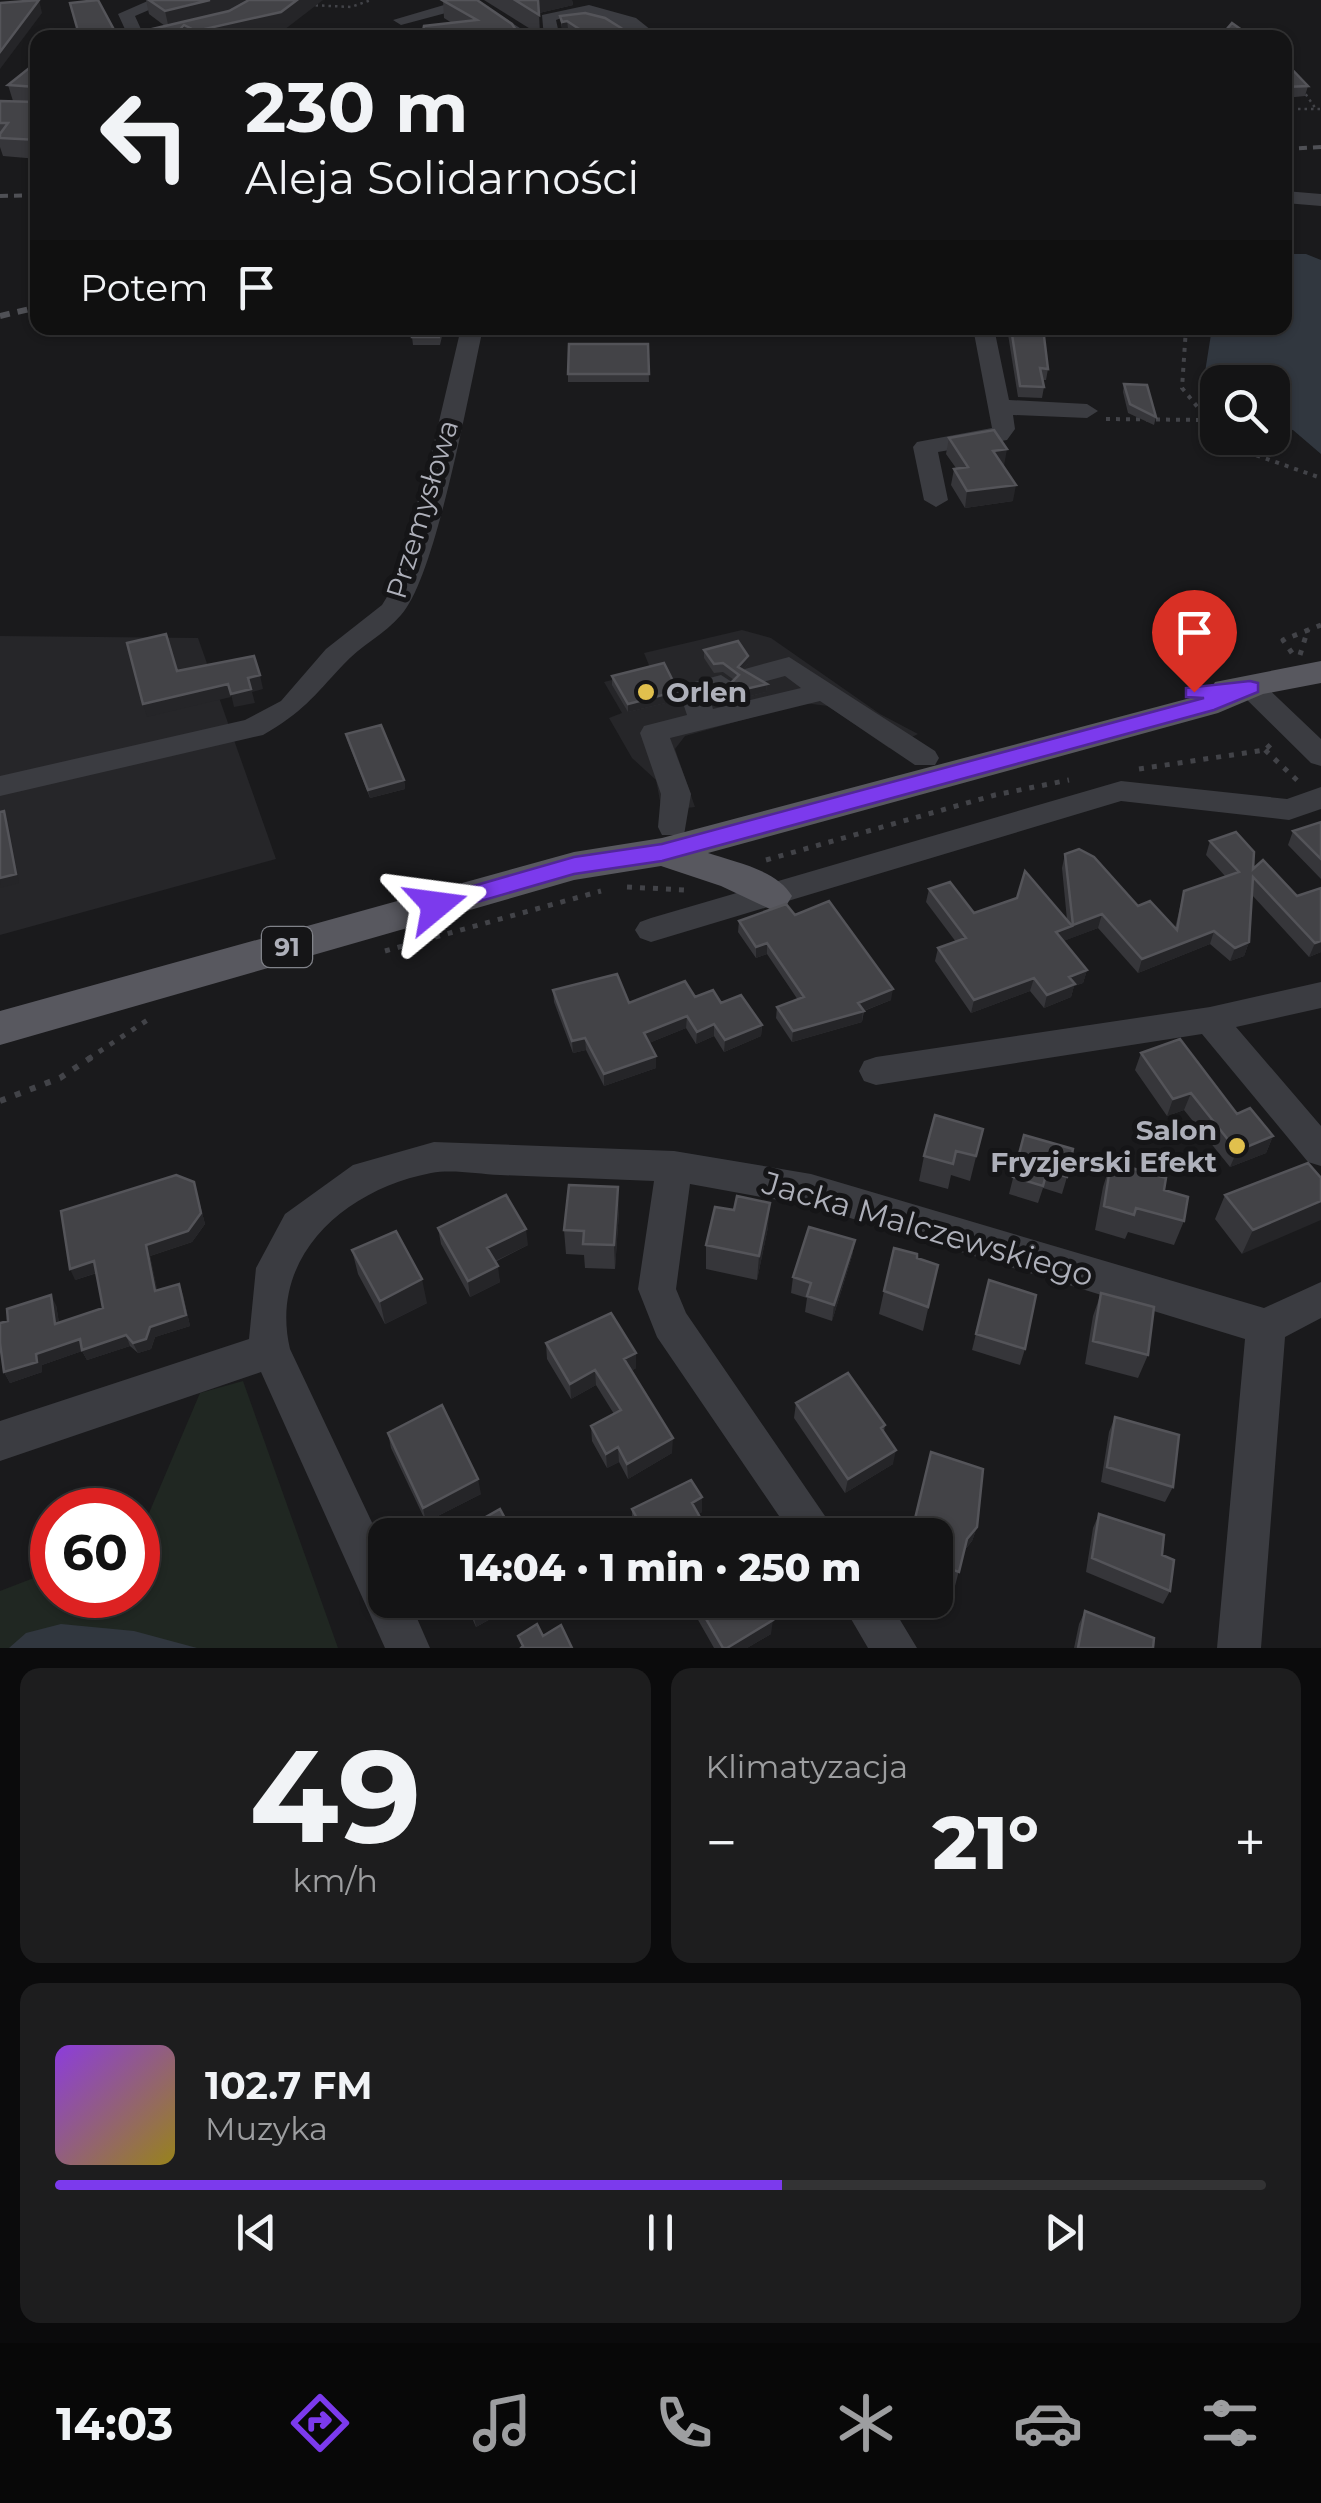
<!DOCTYPE html>
<html lang="pl">
<meta charset="utf-8">
<style>
body{margin:0;font-family:Montserrat,sans-serif;background:#1d1d1e;color:#f1f3f6;height:100vh;display:flex;flex-direction:column;font-size:38px;white-space:nowrap}
*{box-sizing:border-box;margin:0}
p{font-size:32px;color:#9d9ea0}
.icon{flex:none;width:55px;height:55px;fill:none;stroke:currentColor;stroke-width:2;stroke-linecap:round;stroke-linejoin:round}
.map{position:relative;height:1648px;overflow:hidden}
.details{display:flex;flex-direction:column;gap:20px;padding:20px;background:#0b0b0c;flex:1}
.details>*{flex:none}
.banner{position:absolute;left:30px;top:30px;width:1262px;height:305px;border-radius:20px;box-shadow:0 2px 8px #0004,0 0 0 2px #333334;background:#141415;color:#f1f3f6;overflow:hidden}
.buttons{position:absolute;left:1200px;top:365px;display:grid;gap:20px}
.buttons a{display:grid;place-items:center;width:90px;height:90px;border-radius:20px;background:#141415;box-shadow:0 2px 8px #0004,0 0 0 2px #333334;font-size:50px}
.speed{position:absolute;left:30px;top:1488px;display:flex;gap:20px;font-size:50px;font-weight:700;text-align:center}
.speed>*{display:grid;place-content:center;width:130px;height:130px;border-radius:50%;background:#141415;box-shadow:0 2px 8px #0004,0 0 0 2px #333334;line-height:1}
.speed .limit{border:15px solid #d22;background:#fff;color:#111}
.pin{position:absolute;display:grid;place-items:center;width:85px;height:85px;color:#fff;margin:-102px -42px;border-radius:50% 50% 50% 0;rotate:-45deg;box-shadow:0 0 10px #0007}
.pin .icon{rotate:45deg}
.me{position:absolute;width:110px;margin:-55px;rotate:74deg;stroke-linejoin:round;filter:drop-shadow(0 0 8px #0008)}
.turn{display:flex;align-items:center;gap:35px;height:210px;padding:0 50px;font-size:45px}
.turn .icon{width:130px;height:130px;stroke-width:2.5}
.turn b{display:block;font-size:70px;line-height:85px}
.then{display:flex;align-items:center;height:95px;padding:0 50px;background:#0003;gap:20px;font-size:38px}
.big{font-size:75px;font-weight:800;line-height:1.1}
.details .widget{flex:1;display:flex;flex-direction:column;justify-content:center;gap:15px;min-width:0;padding:0 35px;border-radius:20px;background:#1d1d1e}
.details .dial{align-items:center;gap:0}
.dial b{font-size:130px;line-height:1}
.song{display:flex;align-items:center;gap:30px}
.cover{width:120px;height:120px;border-radius:15px;background:linear-gradient(135deg,hsl(270 70% 55%),hsl(50 70% 35%))}
.played{height:10px;border-radius:5px;background:linear-gradient(90deg,#7c3aed 60%,#333334 60%)}
.keys{display:flex;justify-content:space-around;direction:ltr}
.heat{display:flex;justify-content:space-between;align-items:center;font-size:55px;direction:ltr}
.details .tiles{flex:1;display:grid;gap:20px;grid-template-columns:1fr 1fr}
.widget:last-child{grid-column:span 2}
.trip{position:absolute;left:368px;top:1518px;width:585px;height:100px;border-radius:20px;background:#141415;box-shadow:0 2px 8px #0004,0 0 0 2px #333334;font-weight:800;line-height:100px;text-align:center}
.menu{display:flex;height:160px;justify-content:space-around;align-items:center;background:#080808;color:#9d9ea0}
.menu .icon{width:70px;height:70px}
.menu .active{color:#7c3aed}
.menu b{font-size:45px;color:#f1f3f6}
.map>svg:first-child{display:block}
.built{fill:#262629}
.green{fill:#202722}
.water{fill:#31373f}
.lines{fill:none;stroke-linecap:round;stroke-linejoin:round}
.path-far3{stroke:#424348;stroke-width:2.5;stroke-dasharray:2.5 4;stroke-linecap:butt}
.path-far2{stroke:#424348;stroke-width:4;stroke-dasharray:4 6;stroke-linecap:butt}
.path-far1{stroke:#424348;stroke-width:5;stroke-dasharray:5 8;stroke-linecap:butt}
.path{stroke:#424348;stroke-width:6;stroke-dasharray:6 10;stroke-linecap:butt}
.minor{fill:#3b3c41;fill-rule:evenodd}
.major{fill:#58585f;fill-rule:evenodd}
.rail-far1{stroke:#4f5055;stroke-width:4;stroke-dasharray:8 6;stroke-linecap:butt}
.rail{stroke:#4f5055;stroke-width:6;stroke-dasharray:10 8;stroke-linecap:butt}
.wall{fill:#36363a}
.shaded-wall{fill:#252528}
.building{fill:#434347;stroke:#545459;stroke-width:2.5}
.route{fill:#7c3aed;stroke:#51269a;stroke-width:2.5}
.poi-dot{fill:#e1c04d;stroke:#151517;stroke-width:4}
.labels{text-anchor:middle;stroke-width:10;stroke-linejoin:round;paint-order:stroke}
.shield{fill:#151517;stroke:#808289;stroke-width:2.5}
.shield-label{font-size:25px;font-weight:bold;fill:#aeb0ba}
.street-label{font-size:28px;fill:#aeb0ba;stroke:#151517}
.poi-label{font-size:28px;font-weight:bold;fill:#aeb0ba;stroke:#151517;text-anchor:start}
.near-street-label{font-size:32px;fill:#aeb0ba;stroke:#151517}
</style>
<div class="map">
<svg width="1321" height="1648" viewBox="0 0 1321 1648">
<rect width="100%" height="100%" fill="#1a1a1c"/>
<path class="built" d="M742,630l29,8 109,76 38,20 -29,14 -61,-42 -24,-3 -119,33 -10,13 20,58 -33,4 -6,-31 -24,-22 -23,-40 13,-5 -18,-31 47,-12 -7,-17z
M0,636l198,2 78,221 -276,76z"/>
<path class="green" d="M243,1381l95,267h-338v-57l52,-20v24h86v-56l62,-146z"/>
<path class="water" d="M1285,254h21l15,6v194l-28,-24 -20,-3 -1,-45h-54l-1,27 -15,-18 10,-63h73z
M61,1624l73,7 63,17h-188l17,-15z"/>
<g class="lines">
<path class="path-far3" d="M309,5l42,2 20,-7
M1302,89l14,20
M1285,109h36"/>
<path class="path-far2" d="M1186,328l-4,60 36,44
M1106,419l102,1
M1221,438l9,8 91,32"/>
<path class="path-far1" d="M1292,653l-9,-13 38,-15
M1300,655l8,-26
M1265,750l36,34
M1139,769l126,-19 9,-9
M766,860l229,-65 74,-15
M627,887l59,3
M385,951l216,-60
M88,1059l61,-40"/>
<path class="path" d="M0,1101l60,-23 32,-21"/>
<path class="minor" d="M150,0h22l-37,16 10,22h-16l-11,-24z
M461,0h16l58,38h-20l-43,-32 -71,19 -8,-5z
M589,5l47,13 25,20c-38,0 -62,-35 -105,-18l4,18h-16l-2,-23z
M697,31l7,7h-23l2,-3z
M1285,191l36,3v12l-36,-3z
M461,328h22c-13,59 -47,249 -82,287 -16,19 -41,31 -58,50 -30,32 -40,47 -80,70l-263,61v-20l245,-56 36,-19 45,-52 56,-44 8,-13 39,-128z
M973,328h21l15,72 78,4 11,7 -11,7 -74,-3 2,14 -8,11 -69,12 10,48 -12,7 -12,-7 -11,-53 4,-5 75,-14z
M789,657l146,94 4,7 -4,7h-20l-95,-64 -150,37 21,56 -7,41h-22l-4,-8 3,-33 -21,-61 4,-7 43,-11 -8,-24 4,-6 38,-10 14,9 -4,6 -22,6 4,13 88,-21 -16,-12 -30,8 -14,-9 4,-6z
M1250,678l10,3 61,58v27l-10,-3 -71,-70 -4,-6z
M1121,781l166,18 34,-12v22l-32,11 -168,-19 -470,141 -11,-4 -5,-8 5,-8 11,-4z
M1321,982v26l-85,19 85,99v40l-13,-4 -106,-128 -326,51 -12,-4 -5,-10 5,-10 12,-4 334,-50z
M434,1142l240,9 137,23 453,134 57,-26v36l-36,19 -24,311h-44l28,-309 -434,-133 -121,-22 -14,105 10,24 152,222h-46l-135,-198 -19,-48 16,-108c-52,-2 -103,-4 -154,-6 -22,-1 -48,-6 -69,-2 -84,16 -163,82 -141,176l95,201v50h24l21,48h-45l-124,-276 -261,89v-40l249,-82 7,-71 29,-54 68,-49z
M840,1600h48l29,48h-49z"/>
<path class="major" d="M1321,661v22l-58,11 -45,19 -510,140c27,9 69,17 84,43l-6,10 -14,4 -51,-24 -60,-20 -87,14 -574,165v-34l574,-159 88,-14 532,-141 16,-7 5,-8z"/>
<path class="rail-far1" d="M1285,149l36,-2
M0,196l38,-1"/>
<path class="rail" d="M0,316l38,-9"/>
</g>
<path class="wall" d="M146,0h64l74,30 -35,8h-170l-9,-35 48,34 47,-11 -16,-12z
M443,0l78,38h-98v-7l29,-8 -8,-5z
M484,0h88l1,5 -34,8 1,22z
M560,16l77,22h-54l-15,-10 -6,1z
M38,61v98l-35,-3 -3,-9v-46h13l-5,-16z
M1285,62l23,24 -3,10 -20,2z
M444,328l-4,17h-27l-1,-8z
M1007,328h36l5,41 -2,11h-4l2,7 -2,11 -24,-1z
M1110,328h33l-1,4 -31,-1z
M648,344l1,38h-81v-8z
M1124,384l32,33 -2,8 -26,-12 -5,-21z
M949,438l55,28 9,35 -48,7 -14,-23 3,-16 2,-1 -10,-14z
M704,650l44,6v8l-5,6 24,14 -1,8 -35,9 -3,-6v-9l6,-6 -11,-8 -9,1 -10,-15z
M612,676l66,15v9l-50,12 -16,-27z
M346,734l58,46 1,9 -35,9 -22,-56z
M1321,822v57l-33,-34 5,-14z
M1210,841l43,28 10,-9 58,92 -12,5 -57,-62 -3,47 -5,14 -14,5 -20,-17 -72,29 -40,-45 -35,13 24,29 -4,13 -9,3 -3,11 -27,11 -14,-17 -59,22 -36,-52 3,-13 18,-6 -30,-40 3,-13 45,24 93,7 -5,-52 3,-14 73,52 37,22 9,-37 41,-15 -19,-21z
M795,915l96,85 -27,11 -2,11 -70,20 -16,-24 1,-11 21,-7 -31,-46 -11,4 -18,-26 1,-11z
M553,990l76,13 66,-6 26,6 41,22 -1,11 -37,16 -10,-16 -18,8 -10,-16 -37,15 7,25 -52,18 -18,-36 -13,3 -19,-51z
M1141,1053l132,83 -7,17 -36,14 -46,-57 -17,6 -32,-46z
M983,1129l-13,52 -19,-6 -3,14 -29,-8 5,-25z
M1024,1135l43,42 -5,17 -19,-6 -5,15 -29,-9z
M1111,1162l53,28 20,31 -10,24 -46,-13 -3,7 -30,-9 8,-43z
M1308,1163l-66,91 -27,-35 10,-24z
M194,1182l11,42 -13,18 -42,14 7,35 22,-7 4,11 7,31 -35,11 -4,12 -13,4 -8,-7 -43,14 -5,-9 -40,14v7l-32,11 -6,-11 52,-67 3,18 44,-15 -6,-35 -22,7z
M619,1211l-4,58 -30,-1 -1,-13 -18,-1 -2,-24z
M768,1227l-11,53 -51,-11v-24z
M438,1228l90,17 -33,17 5,20 -30,15 -29,-53z
M855,1240l-3,16 -20,65 -27,-9 2,-14 -16,-5 2,-16z
M352,1250l75,53 -42,21 -27,-50z
M938,1265l-15,66 -44,-17 5,-23z
M989,1280l36,69 -5,16 -48,-15z
M1101,1293l47,62 -10,23 -53,-14 8,-48z
M546,1343l90,25 -5,3 41,82 -44,26 -9,-17 -12,6 -15,-27 -1,-15 23,-12 -18,-29 -25,14 -24,-40z
M796,1403l89,22 -1,7 9,32 -48,29 -51,-75z
M1115,1417l58,70 -8,15 -64,-20 8,-50z
M388,1433l93,61 -55,28 -35,-74z
M931,1452l46,75 -5,14 -8,10 -9,35 -20,-7v-44h-24z
M632,1509l70,3 -4,2 6,21h-65l-7,-12z
M1099,1514l63,41 8,36 -7,13 -77,-32 7,-44z
M464,1600h60l-48,27z
M694,1600h58l19,34 -24,14h-33l-21,-37z
M1085,1611l68,37h-79l5,-24z"/>
<path class="shaded-wall" d="M39,0l3,13 -42,56v-17z
M210,0h39l-25,14 -55,15 -4,-18z
M297,0h26l-39,30 -35,8h-51l-2,-7z
M538,0h34l1,5 -34,8z
M567,21l1,7 -6,1v-7z
M184,25l2,13h-14z
M1007,449l-3,17 -14,2 3,-17z
M1016,485l-3,16 -48,7 2,-17z
M748,656v8l-11,12 1,-9z
M260,675l3,14 -11,3 3,11 -21,4 -3,-13 17,-16z
M228,684l3,13 -84,20 -4,-13z
M767,684l-1,8 -35,9 1,-9z
M678,691v9l-50,12v-8z
M404,780l1,9 -35,9 -2,-8z
M4,811l4,9 11,63 -19,5z
M1102,914l-4,14 -45,17 3,-13z
M1214,931l-4,13 -72,29 4,-14z
M1321,941v11l-12,5 6,-14z
M1249,942l-5,14 -14,5 5,-13z
M767,943v11l-11,4v-11z
M1087,970l-4,13 -9,3 -3,11 -27,11 3,-13 22,-18z
M1034,978l-4,13 -59,22 3,-13z
M893,989l-2,11 -28,11 -1,11 -70,20 1,-11z
M687,1016l-1,12 -42,17v-12z
M714,1024v12l-18,8 1,-12z
M762,1025l-1,11 -37,16 1,-12z
M585,1038l1,12 -13,3 -1,-12z
M656,1056v12l-52,18v-12z
M1191,1093l-7,17 -17,6 6,-17z
M1273,1136l-7,17 -36,14 7,-16z
M194,1182l11,42 -13,18 -42,14 10,46 -5,-11 -9,-46z
M618,1187l1,24 -4,58 -1,-24z
M1321,1201v19l-79,34 11,-24z
M770,1203l-2,24 -11,53 2,-24z
M526,1229l2,16 -39,19 -2,-16z
M855,1240l-3,16 -20,65 2,-16z
M94,1261l5,11 -24,8 -5,-11z
M498,1266l2,16 -30,15 -2,-16z
M422,1279l5,24 -42,21 -5,-23z
M179,1284l4,11 7,31 -35,11 -4,12 -13,4 -5,-10 17,-16z
M51,1295l5,10 5,30 -6,-11z
M126,1335l4,11 -43,14 -5,-9 -40,14v7l-32,11 -6,-11 32,-18 44,-15z
M636,1353v15l-11,7 -1,-16z
M595,1370l1,15 -25,14 -1,-15z
M673,1438l-1,15 -44,26 -1,-15z
M618,1447l1,15 -12,6 -1,-14z
M896,1450l-3,14 -48,29 3,-14z
M478,1479l3,15 -55,28 -3,-14z
M702,1497v15l-11,6 1,-15z
M705,1526l-1,9h-18z
M977,1527l-5,14 -10,12 5,-14z
M485,1600h39l-48,27 -4,-19z
M773,1620l-2,14 -24,14h-20z"/>
<path class="building" d="M39,0l-39,52v-49z
M98,0l20,37 111,-26 20,-11h48l-16,12 -85,19 -12,-6 -12,13h-92l-10,-35z
M149,0h61l-45,11z
M442,0h35l35,24 9,14h-95l-3,-7 1,-5 53,-6z
M515,0h23l1,15z
M585,13l20,5 32,20h-44l-26,-17 -5,1 -2,-6z
M1232,23l21,15h-30l-2,-2z
M38,61v79l-38,-2v-4l8,-11h-8v-22l36,1v-15l-28,-2z
M1285,62l23,24 -23,1z
M413,328h28l-2,9h-27z
M1011,328h32l5,41 -8,-1 4,19 -24,-1z
M569,344h79l1,30h-81z
M1124,384l23,1 9,32 -26,-13z
M994,430l13,19 -14,2 23,34 -49,6 -13,-22 14,-2 -19,-29z
M166,634l11,37 77,-15 6,19 -12,3 3,11 -20,5 -3,-10 -85,20 -16,-61z
M738,641l10,15 -10,11 29,17 -35,8 -4,-6 11,-11 -16,-12 -9,1 -10,-14z
M664,663l14,28 -50,13 -16,-28z
M381,725l23,55 -36,10 -22,-56z
M4,811l12,63 -16,4v-66z
M1321,822v37l-28,-28z
M1236,832l18,20 -1,17 10,-9 34,36 24,-8v53l-6,2 -62,-66 -4,65 -14,6 -21,-17 -72,28 -40,-45 -29,11 -8,-71 14,-5 15,8 44,49 12,-5 27,29 7,-39 55,-19 -29,-31z
M1025,871l47,55 -16,6 31,38 -18,7 6,7 -28,11 -13,-17 -60,22 -36,-52 28,-10 -37,-49 21,-7 24,31 43,-15z
M829,901l64,88 -35,14 6,8 -71,20 -16,-24 27,-10 -37,-54 -11,4 -17,-26 47,-17 9,11z
M617,974l12,29 56,-22 10,16 18,-7 8,13 20,-8 21,30 -37,15 -11,-16 -17,8 -10,-16 -43,17 12,23 -52,18 -19,-36 -13,3 -19,-51z
M1180,1039l57,75 13,-6 23,28 -36,15 -46,-58 -18,6 -32,-46z
M935,1115l48,14 -7,27 -20,-5 -3,13 -29,-8z
M1024,1135l49,14 -6,28 -20,-6 -4,15 -30,-9z
M1111,1162l55,16 -2,12 24,7 -4,24 -48,-13 -2,7 -30,-9z
M1308,1163l13,15v23l-68,29 -28,-35z
M176,1175l18,7 7,31 -13,18 -42,14 9,46 24,-7 7,31 -36,12 -4,12 -13,4 -7,-8 -44,15 -2,-11 -44,15 1,8 -33,10 -4,-29v-20l8,-2 -1,-12 44,-14 4,29 48,-16 -9,-47 -24,8 -9,-58z
M569,1185l49,2 -4,58 -31,-1 1,-13 -20,-1z
M506,1195l20,34 -39,19 11,18 -30,15 -30,-53z
M737,1196l33,7 -11,53 -53,-11 9,-38 19,3z
M809,1227l46,13 -21,65 -27,-9 4,-13 -18,-6z
M396,1231l26,48 -42,22 -28,-51z
M894,1248l23,6v4l21,7 -10,42 -44,-16z
M989,1280l47,15 -11,54 -49,-15z
M1101,1293l53,14 -6,48 -55,-14z
M611,1313l25,40 -12,6 49,79 -46,26 -9,-17 -12,7 -15,-28 30,-16 -26,-40 -25,14 -24,-41z
M848,1373l37,52 -4,3 15,22 -48,29 -52,-76z
M442,1405l36,74 -55,29 -35,-75z
M1115,1417l64,18 -6,52 -66,-20z
M931,1452l52,17 -6,58 -10,12 -8,33 -24,-8v-29h-7l2,-7 -16,-5z
M691,1480l11,17 -10,6 13,23 -19,9h-40l-14,-26z
M500,1509l14,26h-60z
M1099,1514l65,21 -2,20 12,5 -4,31 -78,-33z
M469,1600h16l-13,8z
M695,1600h66l12,20 -46,28h-4z
M1085,1611l69,27 -1,10h-75z
M537,1624l6,12 18,-11 11,23h-51l2,-2 -5,-10z"/>
<path class="route" d="M1250,681l8,2v9l-44,18 -552,151 -88,13 -138,40 -12,-9 4,-6 146,-42 88,-13 542,-146 -18,-1v-9z"/>
<g class="poi-dot">
<circle cx="646" cy="692" r="10"/>
<circle cx="1237" cy="1146" r="10"/>
</g>
<g class="labels">
<rect class="shield" x="262" y="927" width="50" height="40" rx="8"/>
<g class="shield-label">
<text x="287" y="956">91</text>
</g>
<g class="street-label">
<text transform="translate(422 509) rotate(-73)" y="10">Przemysłowa</text>
</g>
<g class="poi-label">
<text x="666" y="702">Orlen</text>
<text x="1217" y="1140" text-anchor="end">Salon<tspan x="1217" dy="32">Fryzjerski Efekt</tspan></text>
</g>
<g class="near-street-label">
<text transform="translate(928 1229) rotate(16)" y="11">Jacka Malczewskiego</text>
</g>
</g>
</svg>
<div class="buttons">
<a><svg class="icon" aria-label="search" viewBox="0 0 24 24"><circle cx="10" cy="10" r="6"/><path d="M15 15l6 6"/></svg></a>
</div>
<div class="speed"><div class="limit">60</div></div>
<div class="pin" style="left:1194px;top:692px;background:#d93025"><svg class="icon" aria-label="arrive" viewBox="0 0 24 24"><path d="M6 21V4h12l-3 4 3 4H6"/></svg></div>
<svg class="me" style="left:436px;top:905px" viewBox="-20 -20 40 40"><path d="M0-17L14 15 0 8-14 15z" fill="#7c3aed" stroke="#fff" stroke-width="4"/></svg>
<div class="trip">14:04 · 1 min · 250 m</div>
<div class="banner">
<div class="turn"><svg class="icon" aria-label="left" viewBox="0 0 24 24"><path d="M17 20v-9H6M10 6l-5 5 5 5"/></svg><div><b>230 m</b>Aleja Solidarności</div></div>
<div class="then">Potem<svg class="icon" aria-label="arrive" viewBox="0 0 24 24"><path d="M6 21V4h12l-3 4 3 4H6"/></svg></div>
</div>
</div>
<section class="details">
<div class="tiles">
<div class="widget dial"><b>49</b><p>km/h</p></div>
<div class="widget"><p>Klimatyzacja</p>
<div class="heat"><a>−</a><b class="big">21°</b><a>+</a></div>
</div>
<div class="widget">
<div class="song"><i class="cover"></i><div><b>102.7 FM</b><p>Muzyka</p></div></div>
<div class="played"></div>
<div class="keys"><svg class="icon" aria-label="previous" viewBox="0 0 24 24"><path d="M18 5L8 12l10 7zM5 5v14"/></svg><svg class="icon" aria-label="pause" viewBox="0 0 24 24"><path d="M8 5v14M16 5v14"/></svg><svg class="icon" aria-label="next" viewBox="0 0 24 24"><path d="M6 5l10 7-10 7zM19 5v14"/></svg></div>
</div>
</div>
</section>
<nav class="menu">
<b>14:03</b>
<svg class="icon active" aria-label="directions" viewBox="0 0 24 24"><path d="M12 3l9 9-9 9-9-9zM9 14v-3h6M13 9l2 2-2 2"/></svg>
<svg class="icon" aria-label="music" viewBox="0 0 24 24"><path d="M9 18V5l10-2v13"/><circle cx="6" cy="18" r="3"/><circle cx="16" cy="16" r="3"/></svg>
<svg class="icon" aria-label="phone" viewBox="0 0 24 24"><path d="M5 4h4l2 5-3 2q2 4 5 5l2-3 5 2v4C11 20 4 13 5 4z"/></svg>
<svg class="icon" aria-label="climate" viewBox="0 0 24 24"><path d="M12 3v18M4 7l16 10M4 17L20 7"/></svg>
<svg class="icon" aria-label="car" viewBox="0 0 24 24"><path d="M5 17H2v-5l4-1 3-4h7l3 4 3 1v5h-3M9 17h6M6 11h13"/><circle cx="7" cy="17" r="2"/><circle cx="17" cy="17" r="2"/></svg>
<svg class="icon" aria-label="filters" viewBox="0 0 24 24"><path d="M4 7h16M4 17h16"/><circle cx="9" cy="7" r="2"/><circle cx="15" cy="17" r="2"/></svg>
</nav>
